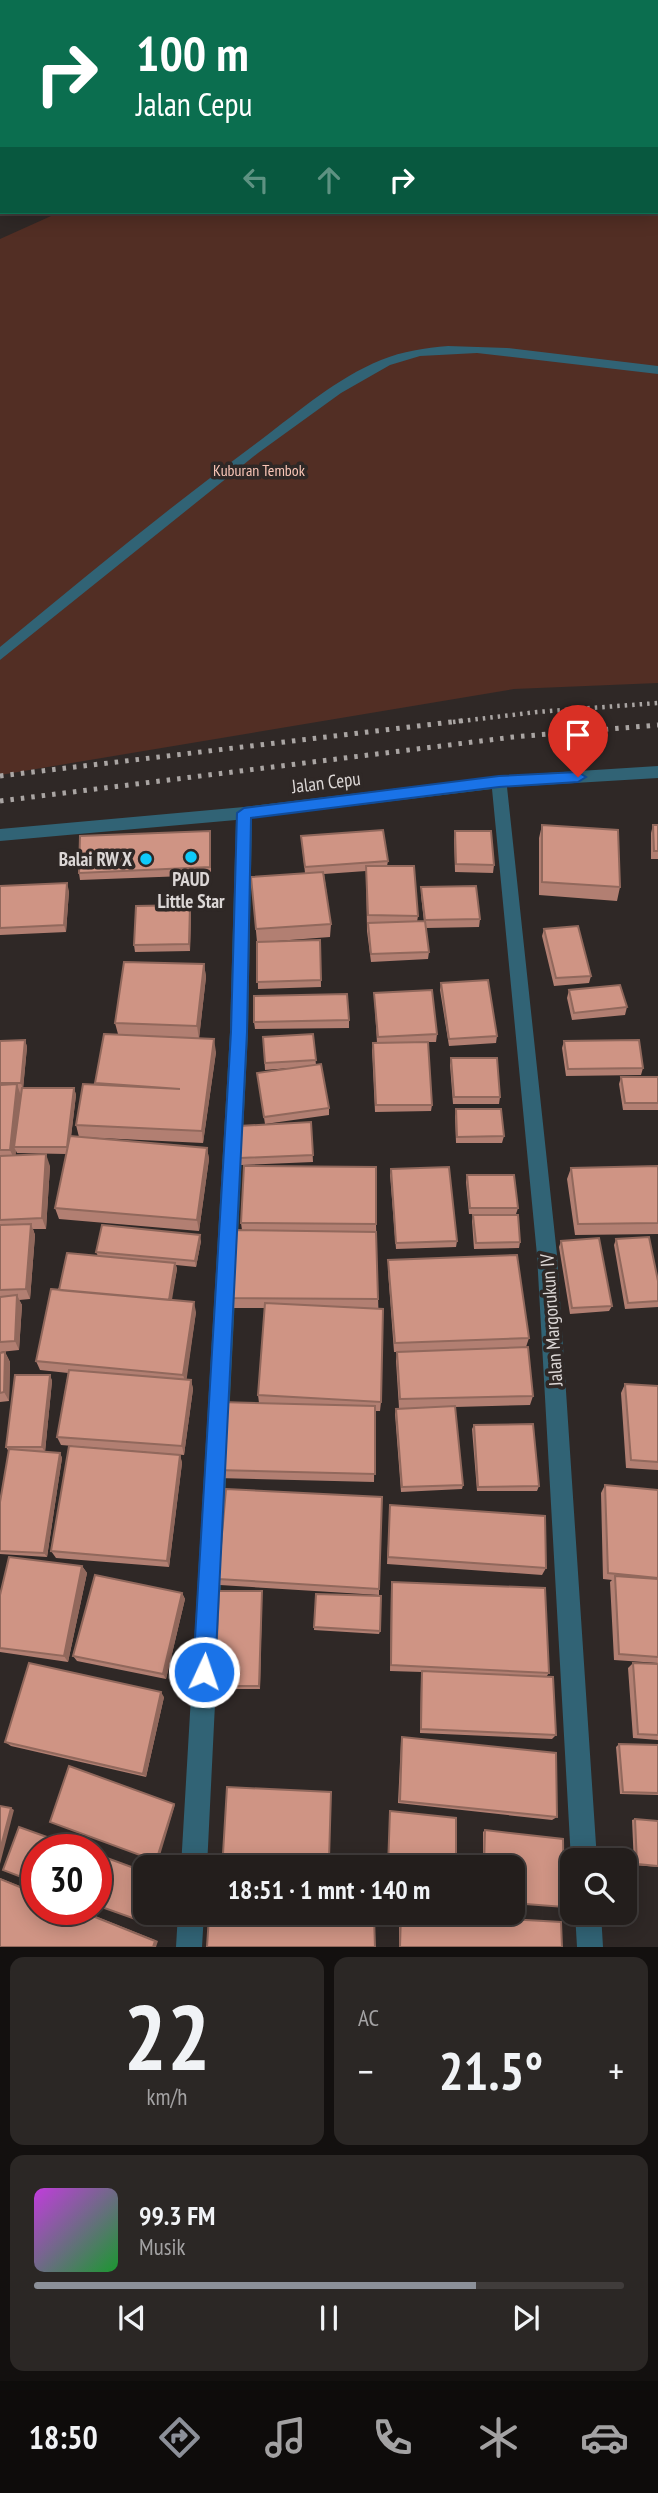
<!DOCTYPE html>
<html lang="id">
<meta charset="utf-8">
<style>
body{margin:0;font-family:"PT Sans Narrow",sans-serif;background:#2b2725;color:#f1f3f6;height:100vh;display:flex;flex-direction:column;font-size:26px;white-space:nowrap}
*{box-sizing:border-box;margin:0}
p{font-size:23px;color:#a3a2a3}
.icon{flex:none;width:38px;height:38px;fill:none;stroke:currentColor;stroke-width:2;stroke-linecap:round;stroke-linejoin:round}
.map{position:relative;height:1947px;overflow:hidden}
.sheet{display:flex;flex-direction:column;gap:10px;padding:10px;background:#13100f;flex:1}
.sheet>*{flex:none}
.top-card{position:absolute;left:0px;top:0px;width:658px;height:214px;box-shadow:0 4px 18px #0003,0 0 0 2px #403c3b;background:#0b6e4f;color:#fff;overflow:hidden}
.fabs{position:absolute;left:560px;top:1848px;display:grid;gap:14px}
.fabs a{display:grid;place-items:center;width:77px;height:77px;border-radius:14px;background:#231e1c;box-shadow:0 4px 18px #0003,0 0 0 2px #403c3b;font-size:35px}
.speed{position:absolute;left:21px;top:1834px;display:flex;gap:14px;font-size:35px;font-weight:700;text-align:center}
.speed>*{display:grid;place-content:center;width:91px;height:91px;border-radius:50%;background:#231e1c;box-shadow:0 4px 18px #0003,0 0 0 2px #403c3b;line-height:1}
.speed .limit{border:10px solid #d22;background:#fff;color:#111}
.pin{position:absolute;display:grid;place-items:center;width:60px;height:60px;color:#fff;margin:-72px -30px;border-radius:50% 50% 50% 0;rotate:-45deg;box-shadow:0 0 7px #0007}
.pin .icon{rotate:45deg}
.me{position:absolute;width:77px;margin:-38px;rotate:3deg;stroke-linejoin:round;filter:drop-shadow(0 0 5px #0008)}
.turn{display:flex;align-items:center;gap:24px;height:147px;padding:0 21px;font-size:32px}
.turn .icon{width:91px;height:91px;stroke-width:2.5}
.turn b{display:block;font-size:49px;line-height:60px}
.lanes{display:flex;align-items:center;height:66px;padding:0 21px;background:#0003;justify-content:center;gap:35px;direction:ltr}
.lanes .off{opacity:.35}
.big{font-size:52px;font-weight:700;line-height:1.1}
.sheet .tile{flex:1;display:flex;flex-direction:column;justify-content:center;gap:10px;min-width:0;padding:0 24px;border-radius:14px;background:#2b2725}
.sheet .dial{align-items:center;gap:0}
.dial b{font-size:91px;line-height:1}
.song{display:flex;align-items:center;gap:21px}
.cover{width:84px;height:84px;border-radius:10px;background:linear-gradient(135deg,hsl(290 70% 55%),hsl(130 70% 35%))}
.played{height:7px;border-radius:4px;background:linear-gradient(90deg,#8c9099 75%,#403c3b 75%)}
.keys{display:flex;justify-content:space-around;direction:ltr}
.heat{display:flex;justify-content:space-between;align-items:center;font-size:38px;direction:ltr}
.sheet .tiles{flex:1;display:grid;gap:10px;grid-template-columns:1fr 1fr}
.tile:last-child{grid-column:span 2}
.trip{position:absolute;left:133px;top:1855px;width:392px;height:70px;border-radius:14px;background:#231e1c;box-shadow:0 4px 18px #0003,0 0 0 2px #403c3b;font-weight:700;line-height:70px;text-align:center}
.tabs{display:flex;height:112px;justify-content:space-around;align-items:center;background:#0e0c0b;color:#a3a2a3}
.tabs .icon{width:49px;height:49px}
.tabs .on{color:#8c9099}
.tabs b{font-size:32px;color:#f1f3f6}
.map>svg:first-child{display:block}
.green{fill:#522e24}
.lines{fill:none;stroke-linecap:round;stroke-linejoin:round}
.minor{fill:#316375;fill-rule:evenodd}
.rail-far1{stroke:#aaa5a3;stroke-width:4.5;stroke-dasharray:2.5 5;stroke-linecap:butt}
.rail{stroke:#aaa5a3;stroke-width:5;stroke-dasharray:3.5 7;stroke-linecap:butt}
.wall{fill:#b27f72}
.shaded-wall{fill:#91685c}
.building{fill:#cf9484;stroke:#91685c;stroke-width:2}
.route{fill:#1a73e8;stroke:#114b97;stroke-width:2}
.poi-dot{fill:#0fcafa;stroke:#2f2826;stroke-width:2.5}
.labels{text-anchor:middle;stroke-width:7;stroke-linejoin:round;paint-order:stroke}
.far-park-label{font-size:16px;fill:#fac6b7;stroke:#2f2826}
.street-label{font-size:19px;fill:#dcd7d6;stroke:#2f2826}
.poi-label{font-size:19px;font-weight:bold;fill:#dcd7d6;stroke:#2f2826;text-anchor:end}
</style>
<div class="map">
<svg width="658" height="1947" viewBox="0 0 658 1947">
<rect width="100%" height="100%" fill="#2f2826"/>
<path class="green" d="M525,0h133v683l-144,6 -514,86v-536l60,-27h596v-210h-136z"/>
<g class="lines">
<path class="minor" d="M146,0h12l-13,2z
M461,0h11l1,2h-11z
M2,45v6l-2,1v-6z
M448,346l59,2 151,18v8l-181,-21 -57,3 -30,9 -49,28 -83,60 -258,207v-13c86,-71 172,-142 262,-208 37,-28 75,-61 119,-79 22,-9 44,-12 67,-14z
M658,766v12l-151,9 50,468 40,605h-26l-34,-605 -45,-466 -240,29 -4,214 -41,835h-26l49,-835 6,-212 -236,21v-12l244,-22 255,-31z
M178,1913h26l-2,34h-26z
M575,1913h26l2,34h-26z"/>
<path class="rail-far1" d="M453,722l84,-10 121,-9"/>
<path class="rail" d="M0,776l468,-56
M0,801l513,-64 145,-12"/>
</g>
<path class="wall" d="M470,0h22l-3,2h-14z
M542,825l78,62 -3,14 -78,-6v-57z
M653,825h5v34h-7v-26z
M455,831l39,34 -1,8 -38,-1 -1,-33z
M301,836l87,25 -1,5 31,50 -1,6h7l-3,-27v-8l59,32 -1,8 -53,1 3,24 -1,7 -57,3 -4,-31 -1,-60 -42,3 7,50 -1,13 -67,5 57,-2 1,47 -63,2 -1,-47 -6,-65 54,-4z
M211,839v36l-131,5 -1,-7z
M0,886l69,5 -3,41 -66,3z
M191,913l-1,38 -55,1 -1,-7z
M544,929l47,47 -2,7 -35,3 -12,-50z
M204,964l2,13 -7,61 17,14 -13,91 -124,-6 -3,-12 20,-40 -1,-2 23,-49 -3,-11z
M441,983l56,53 -1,7 -47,3 -9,-56z
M569,990l58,17 -2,8 -53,5 -5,-22z
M374,993l63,41 -1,8h-19l15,63 -1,6 -56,1 -3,-62 1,-7h4z
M349,1020v8l-94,1 -1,-7z
M313,1034l3,31 13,43v7l-64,9 -8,-51 33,-5 -25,2 -2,-33z
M25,1040l2,7 -4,41h51l2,7 -5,41 136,12 2,11 -10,72 -140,-12 -4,-11 11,-54 -49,-1 -1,-2 -1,5 35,10 -4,63h-13l2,6 -5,64 -11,1 3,5 -3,45 -19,2v-311z
M564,1041l79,27 -2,7 -75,1 -4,-28z
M451,1058l49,39 -1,7h-46l-3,-39z
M621,1077h37v33h-35l-4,-26z
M456,1109l48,27 -2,7h-46l-1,-27z
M311,1122l2,40 -72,3 -1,-7z
M658,1166v68l-83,1 -8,-56 4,-11z
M391,1169l66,72 -1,6 -60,2 -6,-74z
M467,1175l51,33 -2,6h-47l-3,-32z
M473,1215l47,27 -1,6 -45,1 -2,-28z
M241,1223l135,1 5,178 -1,9h-5l-1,71 -157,-4 -2,-8 44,-67 -1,-8 7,-87h-37l-1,-10 15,-68z
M616,1239l42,42v26l-33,2 -11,-64z
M201,1241l-5,26 -20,-2 1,4 -6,31 25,12 -10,67 5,1 2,9 -9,66 -123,-10 -4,-8 11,-64 -28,-3 -4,-9 23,-71 39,-34 -2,-4z
M561,1241l51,65 -3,5 -39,3 -11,-67z
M388,1260l141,78 -3,9 7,49 -3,9 -75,2 8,78 -1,4 -61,3 -6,-78 1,-5 26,-1h-23l-3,-47 1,-9h-3l-6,-81z
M5,1352l5,10 -1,39 -9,1v-49z
M50,1375l2,6 -7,71 15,1 2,5 -15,99 -47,-3v-52l9,-50 -3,-5z
M625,1384l33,2v84l-32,-2 -5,-75z
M474,1425l65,61 -2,5h-60l-5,-62z
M180,1455l2,8 -13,104 -113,-9 -5,-7z
M605,1485l53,5v173l-44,-3 -4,-78 2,-2 -9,-1 -2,-86z
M390,1505l156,63 -4,7 -155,-11z
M82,1566l5,7 -19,89 -68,-10v-57z
M218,1579l161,10v6l-159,-10z
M392,1582l157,91 -3,4 10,58 -4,4 -132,-6 1,-57 1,-4 -32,-1 1,-83z
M262,1591l-2,98h-44l-1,-3z
M182,1593l3,6 -19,80 -89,-18 -4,-5z
M316,1594l64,37 -1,3 -65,-4z
M633,1663l25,1v76l-25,-2 -5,-70z
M164,1697l-18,80 -135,-31 -6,-4z
M402,1737l155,80 -5,3 -154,-17 3,-62z
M619,1744l39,1v50l-38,-1 -4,-47z
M331,1792l-2,68 -105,-4 -1,-2z
M635,1819l23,2v46l-24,-2 -2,-45z
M485,1830l79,77 -51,-4v-36h-30v-35z
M401,1913l161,34h-163v-33z"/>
<path class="shaded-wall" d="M2,182v19l-2,1v-19z
M67,883l2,8 -3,41 -2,-7z
M190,905l1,8 -1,38 -1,-7z
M204,964l2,13 -7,62 -2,-13z
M214,1039l2,13 -13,91 -1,-12z
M25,1040l2,7 -4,43 -2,-7z
M17,1084l4,12 -7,51 2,4 -1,10 -5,-11z
M74,1088l2,7 -7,59 -2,-7z
M207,1148l2,11 -10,72 -2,-11z
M46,1154l4,12 -4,63 -4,-11z
M31,1224l4,11 -5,64 -4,-10z
M200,1235l1,6 -5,26 -1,-6z
M175,1263l2,6 -6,37 -2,-6z
M17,1295l5,10 -3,45 -4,-9z
M194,1302l2,10 -10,72 -3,-9z
M5,1352l5,10 -1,39 -5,-9z
M50,1375l2,6 -7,71 -3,-5z
M191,1380l2,9 -9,66 -2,-9z
M60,1453l2,5 -15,99 -3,-4z
M180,1455l2,8 -13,104 -2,-6z
M82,1566l5,7 -19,89 -4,-6z
M262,1591v4l-2,94 -1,-3z
M182,1593l3,6 -19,80 -3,-5z
M161,1692l3,5 -18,80 -3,-3z
M174,1804l1,1 -17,57 -2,-1z
M11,1808l3,2 -14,54v-14z
M0,1878l37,15v1l-37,-15z
M75,1909h3l80,32 -2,6h-3z
M156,1913h2l-4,13 -2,-1z"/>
<path class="building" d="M0,0h29l-5,2h-22v8h-2z
M36,0h47l-5,2h-39z
M240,0h11l3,2h-19z
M253,0h44l4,2h-44z
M297,0h68l-4,2h-60z
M0,83h2v10l-2,-1z
M0,92l2,1v33l-2,-1z
M0,125l2,1v56l-2,1z
M542,825l76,5 2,57 -78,-5z
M653,825h5v26h-4z
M383,830l5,31 -83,6 -4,-31z
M210,831v36l-131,6 1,-37z
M455,831h36l3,34 -38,-1z
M366,866h48l4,50 -50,-1z
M323,872l8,52 -75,5 -5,-52z
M67,883l-3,42 -64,3v-42z
M476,886l4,33 -55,1 -4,-33z
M190,905l-1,39 -55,1 2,-39z
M425,921l4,31 -58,2 -3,-31z
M578,926l13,50 -35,2 -12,-49z
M320,940l1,40 -64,2v-40z
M124,962l80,2 -7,62 -82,-3z
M488,980l9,56 -48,3 -8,-56z
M620,985l7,22 -53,6 -5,-23z
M432,990l5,44 -59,3 -4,-44z
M347,994l2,26 -95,2v-26z
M104,1034l110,5 -12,92 -126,-6 7,-41 97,5 -85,-6z
M313,1034l3,26 -51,3 -2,-26z
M25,1040l-4,43h-21v-42z
M639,1040l4,28 -75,1 -4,-28z
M428,1042l4,63h-56l-3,-62z
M451,1058h46l3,39h-46z
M321,1064l8,44 -65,9 -7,-44z
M621,1077h37v26h-33z
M17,1084l-7,66h-10v-65z
M22,1088h52l-7,59h-53z
M456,1109h45l3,27 -47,1z
M311,1122l2,33 -73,3 -1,-32z
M70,1136l137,12 -10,72 -142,-12z
M46,1154l-4,64 -42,2v-64z
M244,1166l132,1v57l-135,-1z
M658,1166v57l-80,1 -7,-56z
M449,1167l8,74 -61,2 -5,-74z
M467,1175h47l4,33h-48z
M473,1215h45l2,27 -44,1z
M31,1224l-5,65 -26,1v-65z
M102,1225l98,10 -5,26 -99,-9z
M230,1230l146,2 2,67 -151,-1z
M649,1237l9,44v20l-30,2 -12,-64z
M599,1238l13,68 -40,2 -11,-67z
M67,1253l108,10 -6,37 -110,-10z
M517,1255l12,83 -134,5 -7,-83z
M51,1289l143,13 -11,73 -147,-14z
M17,1295l-2,46 -15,1v-45z
M265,1303l118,6 -2,93 -123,-7z
M528,1347l5,49 -133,3 -3,-47z
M5,1352l-1,40 -4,1v-40z
M69,1370l122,10 -9,66 -125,-9z
M15,1375h35l-8,72h-36z
M625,1384l33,2v76l-27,-2z
M220,1402l155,4v68l-160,-4z
M455,1406l8,79 -61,2 -6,-78z
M533,1424l6,62 -61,1 -4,-62z
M69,1446l111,9 -13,106 -116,-10z
M9,1449l51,4 -16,100 -44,-2v-49z
M605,1485l53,5v88l-50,-5z
M226,1489l156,8 -3,92 -161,-10z
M390,1505l155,11 1,52 -158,-11z
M9,1557l73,9 -18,90 -64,-8v-53z
M95,1575l87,18 -19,81 -90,-18z
M615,1576l43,3v78l-39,-3z
M392,1582l153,6 4,85 -158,-8z
M219,1591h43l-3,95h-44z
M316,1594l65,2 -1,35 -66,-4z
M29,1663l132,29 -18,82 -138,-32z
M633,1663l25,1v71l-20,-1z
M422,1671l131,6 3,58 -135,-6z
M402,1737l154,16 1,64 -157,-16z
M619,1744l39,1v48l-35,-1z
M69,1766l105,38 -18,57 -106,-39z
M227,1787l104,5 -2,67 -106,-5z
M0,1806l11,2 -11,42z
M390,1811l66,7v49h-68z
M635,1819l23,2v45l-21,-2z
M19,1827l64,23h-46v33l-34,-13z
M485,1830l78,9 1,68 -51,-4v-36h-29z
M96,1854l49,18v41h11l-4,12 -56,-20z
M200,1859l157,6v2h-157z
M0,1879l37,15v15h38l80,32 -2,6h-153z
M401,1913l160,9 1,25h-162z
M209,1916l165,1 1,30h-168z"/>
<path class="route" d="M578,772l8,5 -8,5 -79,5 -248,31 -4,214 -32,640 -3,8 -8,3 -7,-3 -4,-8 38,-640 6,-219 7,-5 255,-32z"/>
<g class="poi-dot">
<circle cx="191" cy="857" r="7"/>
<circle cx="146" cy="859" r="7"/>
</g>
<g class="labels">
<g class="far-park-label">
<text x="259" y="476">Kuburan Tembok</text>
</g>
<g class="street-label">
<text transform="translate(326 782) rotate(-7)" y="7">Jalan Cepu</text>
<text transform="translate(551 1320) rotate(-94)" y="7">Jalan Margorukun IV</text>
</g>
<g class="poi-label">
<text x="132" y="866">Balai RW X</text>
<text x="191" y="886" text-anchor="middle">PAUD<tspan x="191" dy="22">Little Star</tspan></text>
</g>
</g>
</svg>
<div class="fabs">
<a><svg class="icon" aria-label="search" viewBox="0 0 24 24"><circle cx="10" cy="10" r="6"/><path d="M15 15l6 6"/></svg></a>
</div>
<div class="speed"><div class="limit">30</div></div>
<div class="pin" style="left:578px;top:777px;background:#d93025"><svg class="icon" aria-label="arrive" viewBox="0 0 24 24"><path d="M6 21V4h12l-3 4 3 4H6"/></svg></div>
<svg class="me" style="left:204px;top:1672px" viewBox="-20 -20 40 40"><circle r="17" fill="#1a73e8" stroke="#fff" stroke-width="3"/><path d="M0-11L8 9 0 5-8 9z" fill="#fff"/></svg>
<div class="trip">18:51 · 1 mnt · 140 m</div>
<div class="top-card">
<div class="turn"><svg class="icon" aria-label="right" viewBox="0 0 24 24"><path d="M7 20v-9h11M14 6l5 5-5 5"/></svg><div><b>100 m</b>Jalan Cepu</div></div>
<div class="lanes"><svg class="icon off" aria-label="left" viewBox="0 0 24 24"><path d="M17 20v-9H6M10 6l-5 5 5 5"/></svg><svg class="icon off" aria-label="ahead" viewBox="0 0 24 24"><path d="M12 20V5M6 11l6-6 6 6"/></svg><svg class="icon" aria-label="right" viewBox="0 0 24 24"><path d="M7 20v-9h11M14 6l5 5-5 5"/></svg></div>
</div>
</div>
<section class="sheet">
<div class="tiles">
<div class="tile dial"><b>22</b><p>km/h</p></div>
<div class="tile"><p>AC</p>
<div class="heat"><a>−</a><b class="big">21.5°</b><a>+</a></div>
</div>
<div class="tile">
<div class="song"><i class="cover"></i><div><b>99.3 FM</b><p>Musik</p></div></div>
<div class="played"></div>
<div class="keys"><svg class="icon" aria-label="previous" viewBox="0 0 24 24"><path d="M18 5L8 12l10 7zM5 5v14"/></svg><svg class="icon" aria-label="pause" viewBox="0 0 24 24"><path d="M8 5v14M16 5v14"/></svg><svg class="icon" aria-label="next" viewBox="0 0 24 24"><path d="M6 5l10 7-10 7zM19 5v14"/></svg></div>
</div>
</div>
</section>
<nav class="tabs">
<b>18:50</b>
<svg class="icon on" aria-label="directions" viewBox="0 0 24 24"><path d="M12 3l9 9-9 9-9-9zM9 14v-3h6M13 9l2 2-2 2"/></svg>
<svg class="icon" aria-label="music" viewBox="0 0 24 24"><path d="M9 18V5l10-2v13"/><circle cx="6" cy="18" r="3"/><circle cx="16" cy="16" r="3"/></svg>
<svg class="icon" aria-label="phone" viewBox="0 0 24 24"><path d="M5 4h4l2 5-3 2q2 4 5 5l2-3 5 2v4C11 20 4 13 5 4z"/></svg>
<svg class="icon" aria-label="climate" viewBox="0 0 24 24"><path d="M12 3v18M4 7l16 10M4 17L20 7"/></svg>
<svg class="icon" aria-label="car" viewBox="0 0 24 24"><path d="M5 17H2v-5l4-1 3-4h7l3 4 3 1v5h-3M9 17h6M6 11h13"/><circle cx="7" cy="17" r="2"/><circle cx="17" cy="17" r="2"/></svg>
</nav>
